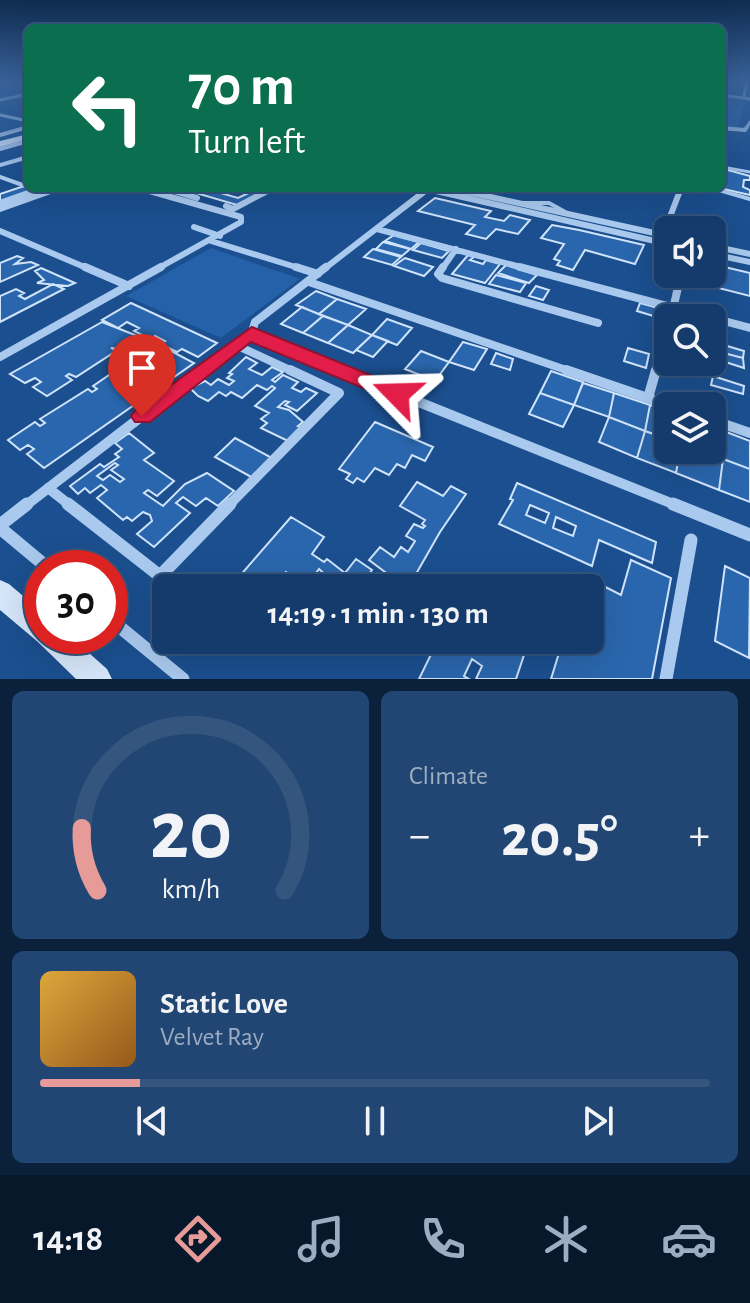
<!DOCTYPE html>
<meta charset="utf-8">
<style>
body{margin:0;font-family:"Alegreya Sans",sans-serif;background:#214673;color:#f1f3f6;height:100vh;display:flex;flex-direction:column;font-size:30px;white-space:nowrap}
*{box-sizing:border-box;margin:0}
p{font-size:26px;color:#9dadc1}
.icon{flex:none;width:44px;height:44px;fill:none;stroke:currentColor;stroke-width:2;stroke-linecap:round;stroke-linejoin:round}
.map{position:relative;height:679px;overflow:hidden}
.drawer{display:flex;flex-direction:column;gap:12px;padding:12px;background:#0b203b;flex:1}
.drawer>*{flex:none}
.banner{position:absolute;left:24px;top:24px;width:702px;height:168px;border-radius:12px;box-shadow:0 8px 32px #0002,0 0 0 2px #33557e;background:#0b6e4f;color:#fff;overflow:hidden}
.controls{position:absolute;left:654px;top:216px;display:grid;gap:16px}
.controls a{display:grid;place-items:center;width:72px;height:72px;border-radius:12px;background:#143b6b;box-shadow:0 8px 32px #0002,0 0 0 2px #33557e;font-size:40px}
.speed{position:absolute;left:24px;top:550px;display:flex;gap:16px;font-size:40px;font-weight:700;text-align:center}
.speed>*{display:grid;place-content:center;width:104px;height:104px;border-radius:50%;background:#143b6b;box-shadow:0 8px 32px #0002,0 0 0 2px #33557e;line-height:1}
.speed .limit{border:12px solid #d22;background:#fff;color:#111}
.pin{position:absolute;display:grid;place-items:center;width:68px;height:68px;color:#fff;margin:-82px -34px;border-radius:50% 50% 50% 0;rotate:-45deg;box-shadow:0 0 8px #0007}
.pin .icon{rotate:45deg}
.me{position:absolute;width:88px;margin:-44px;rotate:292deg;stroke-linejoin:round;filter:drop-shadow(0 0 6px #0008)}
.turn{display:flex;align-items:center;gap:28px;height:168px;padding:0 32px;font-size:36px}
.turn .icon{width:104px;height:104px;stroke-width:2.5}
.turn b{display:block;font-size:56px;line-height:68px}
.big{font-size:60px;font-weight:600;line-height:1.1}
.drawer .widget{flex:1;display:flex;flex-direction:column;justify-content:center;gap:12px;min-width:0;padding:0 28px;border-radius:12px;background:#214673}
.drawer .dial{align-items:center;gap:0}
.dial svg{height:208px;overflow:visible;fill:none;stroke:#33557e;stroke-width:7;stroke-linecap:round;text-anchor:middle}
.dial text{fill:#f1f3f6;stroke:none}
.song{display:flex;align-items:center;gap:24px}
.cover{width:96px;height:96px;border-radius:12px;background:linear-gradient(135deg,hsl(40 70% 55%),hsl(30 70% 35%))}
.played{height:8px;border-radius:4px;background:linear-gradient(90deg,#e69b98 15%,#33557e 15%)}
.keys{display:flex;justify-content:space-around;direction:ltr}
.heat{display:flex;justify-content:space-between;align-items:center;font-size:44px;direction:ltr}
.drawer .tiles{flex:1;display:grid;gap:12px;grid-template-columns:1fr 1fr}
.widget:last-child{grid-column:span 2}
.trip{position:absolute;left:152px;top:574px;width:452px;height:80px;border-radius:12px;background:#143b6b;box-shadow:0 8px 32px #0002,0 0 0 2px #33557e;font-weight:600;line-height:80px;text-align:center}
.dock{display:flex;height:128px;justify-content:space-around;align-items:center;background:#08182b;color:#9dadc1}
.dock .icon{width:56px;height:56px}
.dock .active{color:#e69b98}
.dock b{font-size:36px;color:#f1f3f6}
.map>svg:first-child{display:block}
.green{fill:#2461a8}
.building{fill:#2a66ad;stroke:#cfe3fa;stroke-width:2;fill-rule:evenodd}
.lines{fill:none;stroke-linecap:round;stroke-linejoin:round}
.service-far1{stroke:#a9c9ee;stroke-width:3}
.service{stroke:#a9c9ee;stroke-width:4}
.minor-far5{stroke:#a9c9ee;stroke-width:3}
.minor-far4{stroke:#a9c9ee;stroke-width:4}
.minor-far3{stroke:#a9c9ee;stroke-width:6}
.minor-far2{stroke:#a9c9ee;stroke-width:8}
.minor-far1{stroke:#a9c9ee;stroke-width:10}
.minor{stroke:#a9c9ee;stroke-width:13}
.secondary{fill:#d6e6fa;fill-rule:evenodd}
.route{fill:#e11d48;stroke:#92132f;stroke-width:2}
</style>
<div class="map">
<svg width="750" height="679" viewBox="0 0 750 679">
<rect width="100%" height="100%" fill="#1b4f8f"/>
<path class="green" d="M722,97l23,3 -7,28 -16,-2z
M211,248l89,31 -79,59 -95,-42z"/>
<path class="building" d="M724,169l26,7v4h-6l-1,7 7,3v5l-31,-7h3z
M24,186l10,4 -34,12v-8z
M179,188h24l35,10 15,-7 -11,-3h27l-32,17z
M435,198l56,13 -6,6 19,4 6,-6 20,5 -12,14 -22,-5 -10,10 -20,-5 9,-9 -57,-14z
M552,225l27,5 65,15 -9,19 -50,-14 -12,20 -16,-5 3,-4 -6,-2 10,-15 -23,-6z
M394,235l25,7 -8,7 -26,-8z
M383,242l27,7 -8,7 -26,-7z
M421,243l28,8 -7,7 -29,-8z
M373,249l28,8 -9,8 -28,-8z
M468,255l6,2 -4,3 13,4 3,-4 14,4 -15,19 -33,-9z
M17,256l6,2 -8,6 16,-2 7,3 -38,17v-19z
M405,258l28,9 -9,9 -30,-10z
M712,264l38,9v23l-47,-12 1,-10h8z
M506,265l31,10 -8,8 -31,-10z
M41,268l34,15 -7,3 -31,-3 7,-3 -9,-9z
M496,275l30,8 -6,9 -31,-8z
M53,284l11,5 -64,33v-26l16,-7 8,4 -5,3 6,3z
M536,286l13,4 -6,10 -14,-4z
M316,291l21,8 -18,15 -23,-9z
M337,299l29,10 -18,16 -29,-11z
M131,303l86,40 -19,14 -16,-8 -5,3 -17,-8 5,-3 -10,-5 -5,3 -16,-8 5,-3 -12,-6 -9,6 -16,-8z
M640,303l22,6 -2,9 -23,-7z
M302,307l21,9 -20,17 -22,-9z
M323,316l25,9 -20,18 -25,-10z
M387,319l25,9 -15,17 -25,-10z
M102,322l38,15 -20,12 -9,-1 5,3 -40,26 -7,-3 -3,2 6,4 -25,16 -14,-9 8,-5 -6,-4 -10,5 -15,-9z
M348,325l24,10 -19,18 -25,-10z
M372,335l16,6 -15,16 -17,-7z
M463,342l24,7 -13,21 -25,-8z
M717,343l27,8 -1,7 -27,-7z
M628,348l21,6 -3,14 -22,-7z
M171,351l23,12 -150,105 -17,-14 7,-5 -6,-4 -8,5 -12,-10 27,-18 5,4 5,-3 -5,-4 48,-30 4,3 5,-3 -4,-3 22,-15 14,8z
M421,351l28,11 -14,19 -30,-12z
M716,351l27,7 1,10 -28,-9z
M496,353l17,6 -3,11 -19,-6z
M246,357l11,6 -8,6 13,6 10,-8 11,5 -11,8 3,2 8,-7 15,7 -6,6 9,4 5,-4 11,5 -20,18 -12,-6 4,-3 -4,-1 -7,6 11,3 14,12 -5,4 4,1 -14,14 -27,-13 6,-5 -6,-4 8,-6 -14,-7 20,-18 -3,-2 -5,4 -10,-5 -15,13 -11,-6 -5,4 -7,-4 -11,9 -10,-5 -8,-8 15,-7 6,4 7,-6 11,6 5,-4 -7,-3 5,-4 -3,-1z
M551,371l32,11 -9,23 -34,-12z
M713,376l31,10 -1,8 -32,-9z
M583,383l31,10 -5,24 -35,-12z
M540,393l34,12 -11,22 -34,-13z
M614,393l36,12 -5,26 -36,-14z
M650,405l18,5v29l-23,-8z
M609,417l36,14 -8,27 -38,-16z
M375,422l58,25 -8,14 -13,-6 -7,13 -8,-4 -8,11 -14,-7 -11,14 -7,-4 -4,5 -7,-4 4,-5 -11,-5z
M712,424l9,3 -3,30 -21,-7h15z
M721,430l29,11v28l-32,-12z
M645,431l23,8v11h12l-4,23 -39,-15z
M129,433l25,20 -10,7 30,21 -17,15 -9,-6 -4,3 19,13 22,-22 22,-11 27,18 -16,15 -12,-8 -10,8 -13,-9 -7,6 14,10 -36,34 -17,-13 15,-13 -2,-6 -7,-3 -11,9 -5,-4 -4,3 -26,-22 10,-8 -6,-5 -11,8 -5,-5 -7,6 -8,-8 30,-22 4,3 15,-10 -4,-3 7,-5 -7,-6zM115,463l3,2 -7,5 13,9 -4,3 -10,-7 -7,5 -6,-4z
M235,438l37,20 -19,20 -38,-21z
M680,450h17l26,9 -4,31 -43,-17z
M723,459l27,10v33l-31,-12z
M417,482l26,14 8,-10 15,8 -26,38 -32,56h-71v-3l-18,-16 -5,7 11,7 -3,5h-29l5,-7 -12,-9 -6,9 10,7 -59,-2 60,-69 33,20 -12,17 12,8 3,-3 18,14 11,-14 16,11 -6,8 12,5 7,-11 -16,-12 11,-13 14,10 7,-10 7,5 7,-11 -9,-5 8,-12 9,4 2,-2 -3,-2 3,-4 -25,-14z
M517,483l139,59 -4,21 -53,-23 -7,26 -93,-42 14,-24 -3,-1zM530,505l19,8 -4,10 -19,-8zM556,517l20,9 -3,10 -20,-8z
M631,560l40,18 -19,101h-101l12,-39h27v-52h-10l4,-12 37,19z
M725,566l25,12 -1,80 -34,-17z
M438,640h51l4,3 4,-3 27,15 -8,24h-40l6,-13 -10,-7 -8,17 5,3h-50z"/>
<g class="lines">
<path class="service-far1" d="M19,81l9,2
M722,167l28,5
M712,188l3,2"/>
<path class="service" d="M712,188l38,11
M521,203h28l18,10"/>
<path class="minor-far5" d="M722,95l28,4
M744,96l3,-15
M0,100l28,-6
M0,115l28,6
M722,128l9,1
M22,129l6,-2
M746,129l4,-7"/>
<path class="minor-far4" d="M722,128l23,2 2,-3
M0,135l28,-8
M0,149l28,-8
M0,165l28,-8
M0,177l28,10
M139,188l6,2
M164,188l6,2
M423,188l8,2
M450,188l8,2
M37,190l5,-2
M54,190l5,-2
M270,190l3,-2"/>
<path class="minor-far3" d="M139,188l102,29v5l-84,47
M164,188l33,10
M423,188l245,56
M450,188l218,48
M0,203l42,-15
M226,206l7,3 40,-21
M0,209l59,-21
M194,227l26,9
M377,229l151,40
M0,231l89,38
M663,235l18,-47
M211,241l91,28
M712,246l38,8
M712,254l38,8
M324,269l105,-81
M442,269l14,-20"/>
<path class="minor-far2" d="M85,267l44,19
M296,267l22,7
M443,267l-5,7 4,4 156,45
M520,267l230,61
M309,282l263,90
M671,318l10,-44
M252,332l5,5 87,35
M236,345l58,27
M0,357l161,-90
M200,372l52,-40 3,-10 71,-55
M655,372l13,-44"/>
<path class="minor-far1" d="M339,370l339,136
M566,370l105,36
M648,398l8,-28
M712,420l38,13
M48,488l23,18
M25,506l177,-136
M228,506l111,-113 -49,-23"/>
<path class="minor" d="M68,504l92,72 70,-72
M673,504l77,31
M0,525l27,-21
M0,528l48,40
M110,619l73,60
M666,679l25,-139"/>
<path class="secondary" d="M28,134v5l-28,8v-6z
M0,580l9,4 33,28v24h28l37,33 5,10h-36l-38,-37 -38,-32z"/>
</g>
<linearGradient id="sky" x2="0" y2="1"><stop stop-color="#0f2b4f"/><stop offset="0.46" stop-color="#39639b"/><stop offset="1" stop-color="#39639b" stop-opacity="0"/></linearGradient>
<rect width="750" height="176" fill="url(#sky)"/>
<path class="route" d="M252,327l153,62 3,5 -3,5h-15l-139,-57 -101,80h-15l-4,-6 4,-5z"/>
</svg>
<div class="controls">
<a><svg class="icon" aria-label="sound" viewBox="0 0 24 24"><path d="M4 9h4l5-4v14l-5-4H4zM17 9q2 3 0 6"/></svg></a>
<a><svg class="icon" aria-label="search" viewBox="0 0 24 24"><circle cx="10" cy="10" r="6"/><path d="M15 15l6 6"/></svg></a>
<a><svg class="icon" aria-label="layers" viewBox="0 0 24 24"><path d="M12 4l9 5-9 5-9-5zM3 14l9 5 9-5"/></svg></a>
</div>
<div class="speed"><div class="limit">30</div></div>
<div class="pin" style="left:142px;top:416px;background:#d93025"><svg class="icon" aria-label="arrive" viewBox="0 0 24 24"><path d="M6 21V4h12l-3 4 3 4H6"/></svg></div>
<svg class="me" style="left:397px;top:394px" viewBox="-20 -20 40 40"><path d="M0-17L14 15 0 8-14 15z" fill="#e11d48" stroke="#fff" stroke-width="4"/></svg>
<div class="trip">14:19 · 1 min · 130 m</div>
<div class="banner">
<div class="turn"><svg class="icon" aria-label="left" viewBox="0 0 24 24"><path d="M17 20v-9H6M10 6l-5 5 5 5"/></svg><div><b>70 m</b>Turn left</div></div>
</div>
</div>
<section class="drawer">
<div class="tiles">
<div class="widget dial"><svg viewBox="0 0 100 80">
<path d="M14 69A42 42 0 1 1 86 69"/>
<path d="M14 69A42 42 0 0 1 8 45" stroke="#e69b98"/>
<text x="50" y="56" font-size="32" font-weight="700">20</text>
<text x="50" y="72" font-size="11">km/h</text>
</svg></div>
<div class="widget"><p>Climate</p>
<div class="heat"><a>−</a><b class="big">20.5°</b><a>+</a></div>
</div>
<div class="widget">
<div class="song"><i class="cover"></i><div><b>Static Love</b><p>Velvet Ray</p></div></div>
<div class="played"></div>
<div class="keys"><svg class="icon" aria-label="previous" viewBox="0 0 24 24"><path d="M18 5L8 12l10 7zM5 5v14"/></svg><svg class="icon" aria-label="pause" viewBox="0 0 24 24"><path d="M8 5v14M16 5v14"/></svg><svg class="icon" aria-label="next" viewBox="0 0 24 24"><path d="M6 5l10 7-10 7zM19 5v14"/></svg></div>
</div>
</div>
</section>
<nav class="dock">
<b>14:18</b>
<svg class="icon active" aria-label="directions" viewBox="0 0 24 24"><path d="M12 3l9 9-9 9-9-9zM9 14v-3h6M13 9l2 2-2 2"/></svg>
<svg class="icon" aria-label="music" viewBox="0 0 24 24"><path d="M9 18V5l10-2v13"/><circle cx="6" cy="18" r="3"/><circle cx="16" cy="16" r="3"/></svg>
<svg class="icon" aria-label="phone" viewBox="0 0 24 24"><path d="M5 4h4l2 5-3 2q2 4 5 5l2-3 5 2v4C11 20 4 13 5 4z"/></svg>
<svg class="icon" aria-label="climate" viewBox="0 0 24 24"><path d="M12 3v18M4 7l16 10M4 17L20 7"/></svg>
<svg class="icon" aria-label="car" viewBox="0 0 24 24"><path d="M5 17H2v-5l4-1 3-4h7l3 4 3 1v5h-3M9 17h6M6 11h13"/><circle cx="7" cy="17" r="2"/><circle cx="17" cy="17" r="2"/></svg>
</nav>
